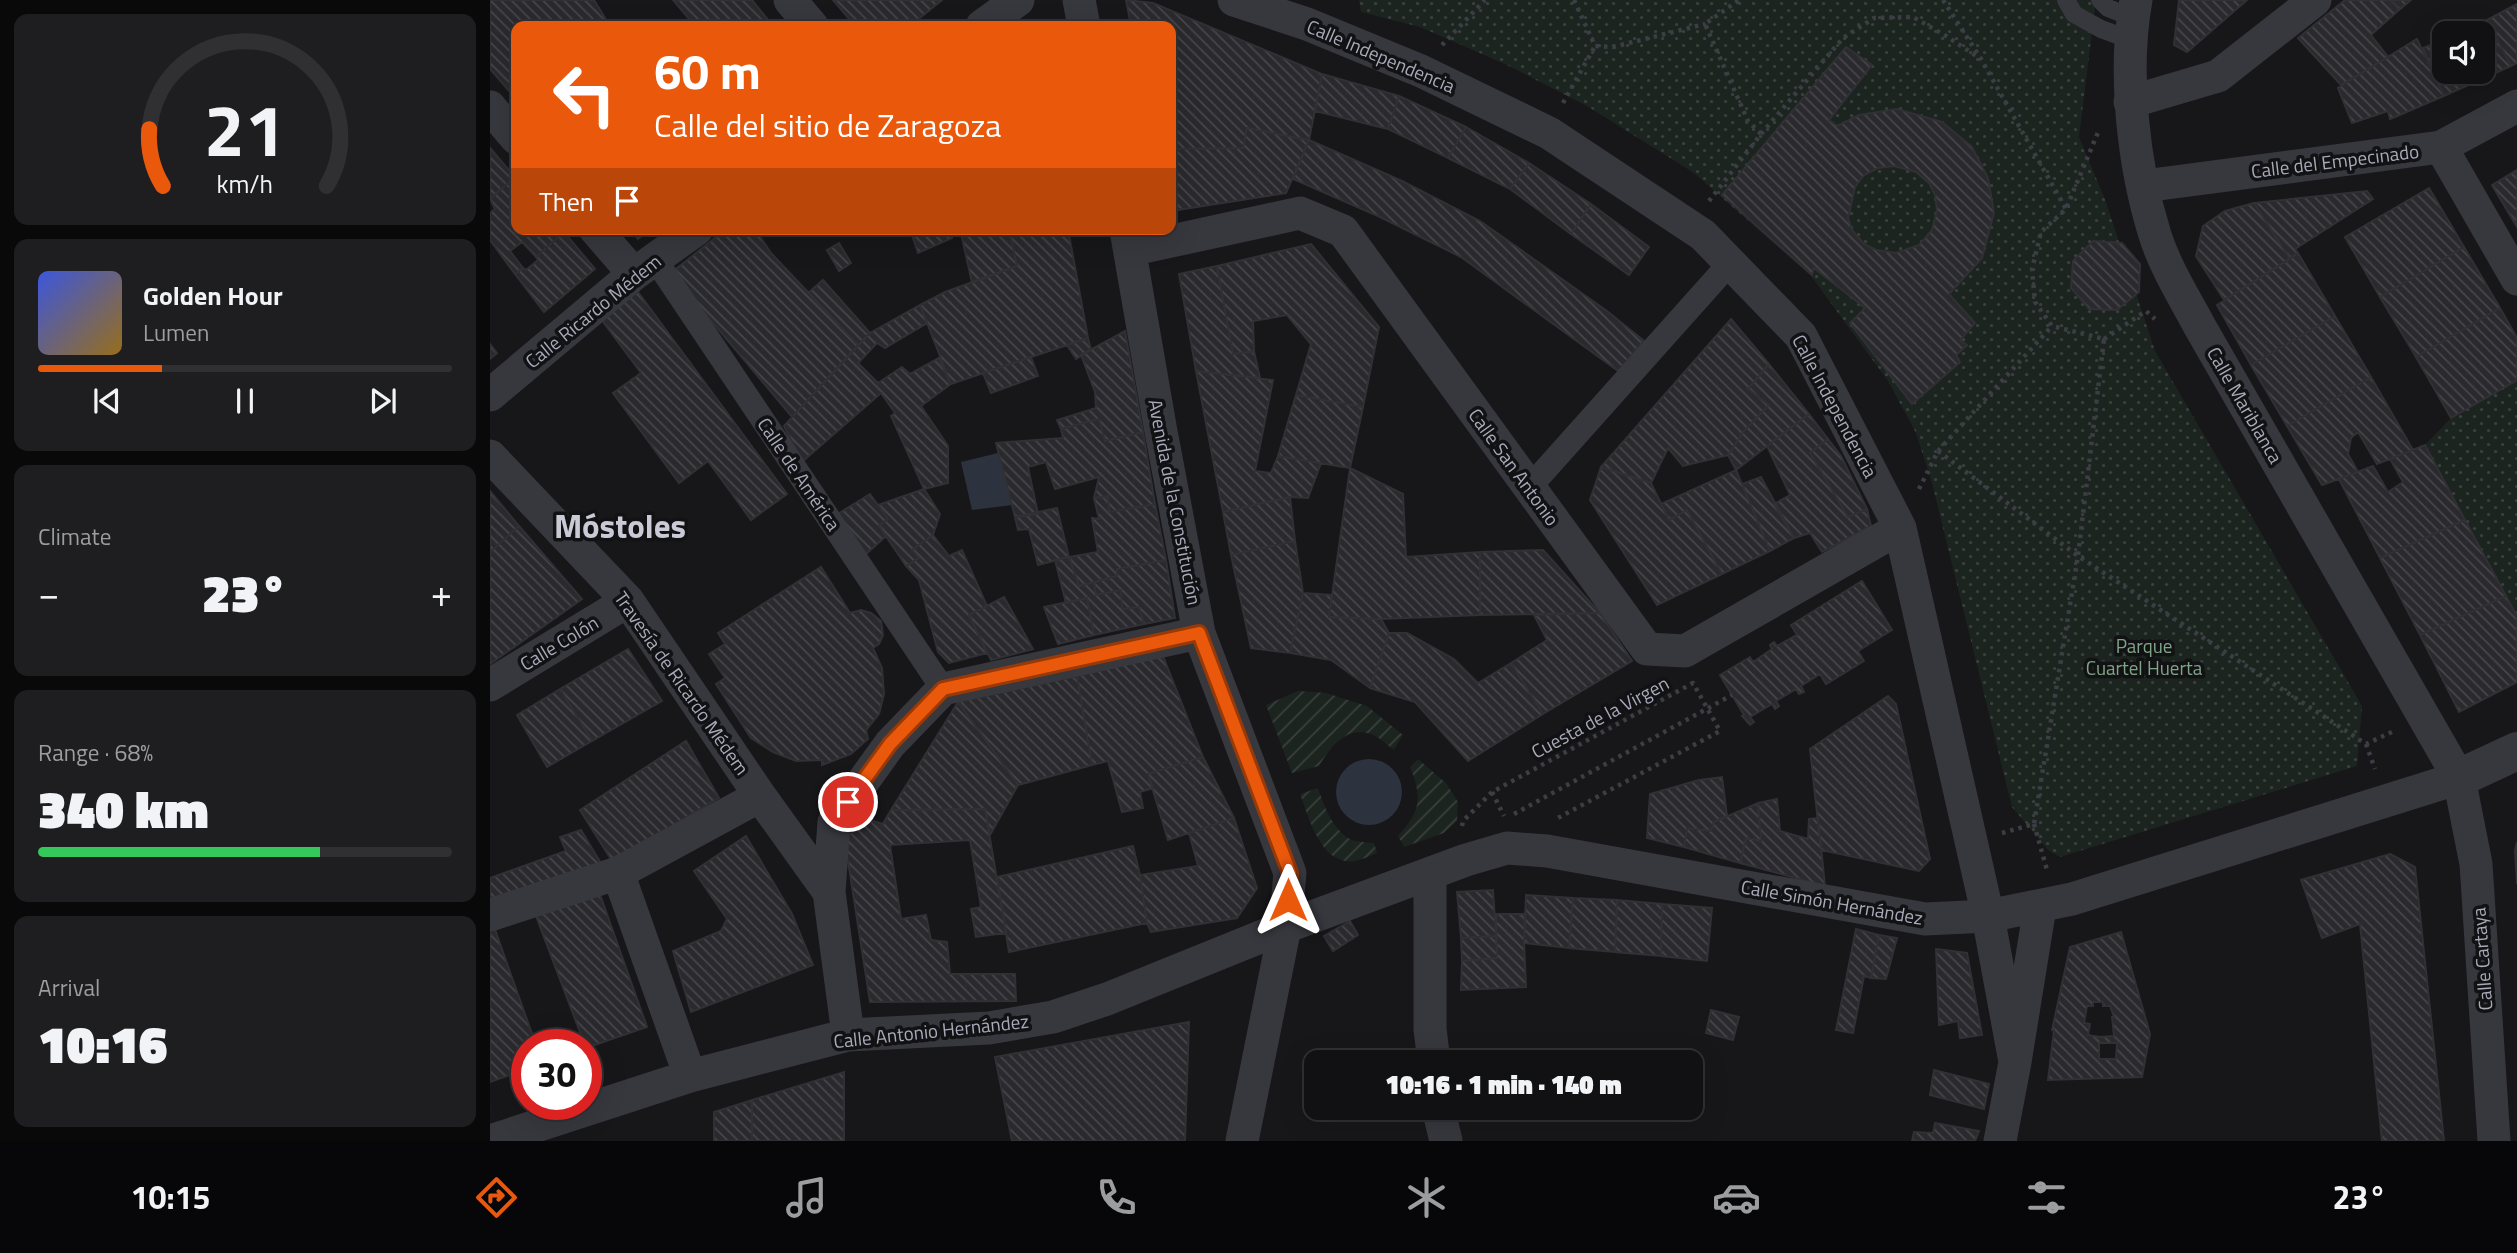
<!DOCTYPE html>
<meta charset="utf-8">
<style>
body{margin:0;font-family:"Titillium Web",sans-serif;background:#1e1e21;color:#f1f3f6;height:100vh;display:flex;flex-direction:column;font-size:26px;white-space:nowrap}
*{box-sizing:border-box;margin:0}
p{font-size:23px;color:#9c9da0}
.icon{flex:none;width:38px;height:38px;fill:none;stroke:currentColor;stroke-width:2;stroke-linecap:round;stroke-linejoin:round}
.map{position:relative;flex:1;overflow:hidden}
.drawer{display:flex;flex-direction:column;gap:14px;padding:14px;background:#09090a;width:490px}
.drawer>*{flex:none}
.banner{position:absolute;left:21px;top:21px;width:665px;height:214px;border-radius:14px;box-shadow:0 7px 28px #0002,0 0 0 2px #303033;background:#ea580c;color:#fff;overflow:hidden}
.fabs{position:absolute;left:1942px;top:21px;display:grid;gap:14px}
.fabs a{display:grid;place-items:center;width:63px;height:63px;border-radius:14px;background:#111013;box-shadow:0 7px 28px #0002,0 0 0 2px #303033;font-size:35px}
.speed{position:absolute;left:21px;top:1029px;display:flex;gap:14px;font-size:35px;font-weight:700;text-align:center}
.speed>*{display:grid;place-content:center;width:91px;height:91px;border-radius:50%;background:#111013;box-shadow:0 7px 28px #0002,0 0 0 2px #303033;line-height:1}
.speed .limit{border:10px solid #d22;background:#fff;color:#111}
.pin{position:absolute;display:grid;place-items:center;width:60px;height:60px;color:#fff;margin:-30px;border:4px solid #fff;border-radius:50%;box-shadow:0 2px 7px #0007}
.me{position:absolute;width:77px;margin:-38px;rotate:0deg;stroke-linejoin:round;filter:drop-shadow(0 0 5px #0008)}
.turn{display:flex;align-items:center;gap:24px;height:147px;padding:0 28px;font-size:32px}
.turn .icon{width:91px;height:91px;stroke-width:2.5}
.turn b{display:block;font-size:49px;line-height:60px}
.then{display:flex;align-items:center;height:66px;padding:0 28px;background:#0003;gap:14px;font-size:26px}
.big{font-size:52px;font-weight:800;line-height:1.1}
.drawer .card{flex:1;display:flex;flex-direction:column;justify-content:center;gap:10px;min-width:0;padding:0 24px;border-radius:14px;background:#1e1e21}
.drawer .dial{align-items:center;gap:0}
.dial svg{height:182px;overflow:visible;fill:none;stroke:#303033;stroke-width:7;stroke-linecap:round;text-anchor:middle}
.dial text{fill:#f1f3f6;stroke:none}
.song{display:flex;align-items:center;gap:21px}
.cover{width:84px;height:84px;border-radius:10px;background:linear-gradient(135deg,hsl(230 70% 55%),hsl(40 70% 35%))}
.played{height:7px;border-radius:4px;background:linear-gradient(90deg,#ea580c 30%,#303033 30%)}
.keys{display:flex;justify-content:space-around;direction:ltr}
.heat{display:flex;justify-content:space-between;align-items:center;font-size:38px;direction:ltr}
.charge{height:10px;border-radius:5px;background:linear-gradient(90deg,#34c759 68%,#303033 0)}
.trip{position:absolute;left:814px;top:1050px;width:399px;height:70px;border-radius:14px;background:#111013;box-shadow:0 7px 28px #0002,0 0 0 2px #303033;font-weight:800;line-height:70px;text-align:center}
.tab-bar{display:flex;height:112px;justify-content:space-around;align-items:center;background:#070608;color:#9c9da0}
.tab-bar .icon{width:49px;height:49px}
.tab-bar .selected{color:#ea580c}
.tab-bar b{font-size:32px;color:#f1f3f6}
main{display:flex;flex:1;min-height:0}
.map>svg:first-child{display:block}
.grass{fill:url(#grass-dots)}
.garden{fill:url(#garden-furrows)}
.water{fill:#2c333e}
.building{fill:url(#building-back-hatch);stroke:#313035;stroke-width:2;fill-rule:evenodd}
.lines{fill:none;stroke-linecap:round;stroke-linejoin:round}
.path{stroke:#3d3e45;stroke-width:4.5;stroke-dasharray:3.5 5;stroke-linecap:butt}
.service{stroke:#37373e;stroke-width:18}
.pedestrian{stroke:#37373e;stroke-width:24}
.minor{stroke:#37373e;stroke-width:33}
.tertiary{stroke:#37373e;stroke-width:38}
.route-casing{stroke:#983908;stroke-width:18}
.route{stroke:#ea580c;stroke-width:12}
.labels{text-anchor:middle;stroke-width:7;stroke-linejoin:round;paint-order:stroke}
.street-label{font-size:19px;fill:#a8aab9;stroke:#121114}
.park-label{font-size:19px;fill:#7ea686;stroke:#121114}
.town-label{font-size:33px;font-weight:bold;fill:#c9cad5;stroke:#121114}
</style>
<main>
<section class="drawer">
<div class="card dial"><svg viewBox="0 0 100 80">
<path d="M14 69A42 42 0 1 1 86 69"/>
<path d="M14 69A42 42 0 0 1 8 44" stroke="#ea580c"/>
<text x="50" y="56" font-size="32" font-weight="700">21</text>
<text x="50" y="72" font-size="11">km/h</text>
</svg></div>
<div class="card">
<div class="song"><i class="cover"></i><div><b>Golden Hour</b><p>Lumen</p></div></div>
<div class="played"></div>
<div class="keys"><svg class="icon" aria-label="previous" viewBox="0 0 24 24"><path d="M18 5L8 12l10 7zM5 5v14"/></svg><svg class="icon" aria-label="pause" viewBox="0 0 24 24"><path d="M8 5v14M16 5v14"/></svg><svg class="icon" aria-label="next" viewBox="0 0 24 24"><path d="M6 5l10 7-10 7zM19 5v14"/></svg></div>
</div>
<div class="card"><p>Climate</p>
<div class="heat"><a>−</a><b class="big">23°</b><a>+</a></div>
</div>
<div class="card"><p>Range · 68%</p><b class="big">340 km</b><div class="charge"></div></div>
<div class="card"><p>Arrival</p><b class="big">10:16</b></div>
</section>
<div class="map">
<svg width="2027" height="1141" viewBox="0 0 2027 1141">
<defs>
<pattern id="grass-dots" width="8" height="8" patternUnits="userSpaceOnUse" patternTransform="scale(1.75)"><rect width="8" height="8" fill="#1c241f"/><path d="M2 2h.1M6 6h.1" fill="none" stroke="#3a413d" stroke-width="1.8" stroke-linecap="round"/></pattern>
<pattern id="garden-furrows" width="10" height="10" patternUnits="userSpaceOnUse" patternTransform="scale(1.75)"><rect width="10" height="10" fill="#1c241f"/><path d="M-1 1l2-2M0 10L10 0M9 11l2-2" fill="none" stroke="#3a413d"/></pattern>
<pattern id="building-back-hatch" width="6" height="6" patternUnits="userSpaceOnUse" patternTransform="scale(1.75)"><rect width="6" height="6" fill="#2a292d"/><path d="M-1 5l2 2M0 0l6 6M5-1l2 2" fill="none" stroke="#464549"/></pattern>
</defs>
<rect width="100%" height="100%" fill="#171619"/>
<path class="grass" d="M869,0h737l-17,137 27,65 49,149 207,355 -5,60 -297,91 -12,-7 -36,-43 -80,-324 -16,-50 -28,-52 -77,-105 -117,-103 -107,-67 -80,-41 -87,-38 -59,-15z
M2027,380v237l-92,-172 26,-27z"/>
<path class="garden" d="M808,691l28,2 41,13 36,29 -9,15c-7,-5 -15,-13 -23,-16 -26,-8 -40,13 -52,32l-27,7 -26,-68z
M928,759l28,24 12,19 -1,19 -13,12 -40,14 -6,-11c22,-25 25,-37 12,-69z
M828,788c6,18 15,43 34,52 6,2 16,2 22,3l3,10c-7,3 -14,6 -21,8 -35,6 -47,-43 -56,-67z"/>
<path class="water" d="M508,453l14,52 -40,5 -11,-48z
M846 792a33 33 0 1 1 66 0a33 33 0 1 1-66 0Z"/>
<path class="building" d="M0,0h104l16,26h-94v73l-26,-30z
M183,0h79l21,26h-78z
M343,0h109l-32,26h-55z
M636,0l27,3 169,71 -13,66 -62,-12 -4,20 -72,1v-123h-40z
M1689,0h68l-60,52 -13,-7z
M1855,0h46l8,10 -28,25 17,22 -47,28 -43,-47z
M1901,0h20l-12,10z
M2027,4v59l-6,3 -24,-46z
M1997,20l24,46 -67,30 -21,-48 22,-9v33h38v-39h-26z
M1927,39l27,57 -54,23 -2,-8 -36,12 -14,-35z
M1356,47l26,18 -43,55 8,6 22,-11 38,-6 45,13 30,25 16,31 6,35 -12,45 -33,36 26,29 -15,17 7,5 -11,10 4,7 -48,42 -62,-81 15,-15 -51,-40 -2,7 -90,-80zM1404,166l22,6 13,11 6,12 2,15 -5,20 -13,15 -23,8 -20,-3 -12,-6 -12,-14 -4,-12 7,-31 9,-12 14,-7z
M832,74l77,22 -11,33 -73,-18z
M909,96l67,31 -18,31 -60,-29z
M976,127l63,36 -19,26 -62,-31z
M757,128l62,12 -23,53 -115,18v-62l72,-1z
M819,140l93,41 78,40 127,90 37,30 -26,30 -157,-114 -83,-41 -85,-37z
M0,148l25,29 -25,22z
M1039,163l62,41 -20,30 -61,-45z
M2027,170v57l-25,-42z
M25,177l1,52h45l3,3 -28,25 -14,-15 -12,9 13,17 -8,6 -25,-34v-27l5,-4 -5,-10z
M1939,188l35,59 -84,50 -35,-60z
M1877,191l6,8 -78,50 3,4 -8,6 -36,-56z
M1764,203l36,56 -66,41 -28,-44 7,-30 22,-15z
M1101,204l58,43 -20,28 -58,-41z
M139,229h22l-13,10z
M236,229h29l16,24 87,92 -66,72 -121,-144z
M420,229h39l3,9 -34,15z
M470,229h49l8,37 -45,17z
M519,229h59l20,109 -137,46 -31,-79 25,-13 72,-26z
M74,232l31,37 -51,43 -29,-38 8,-6 3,2 12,-10 -2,-3z
M1603,241l29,2 18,21 -1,28 -22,18 -28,-1 -18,-21 2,-27z
M349,243l12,20 -12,8 -12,-21z
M821,244l68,83 -16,80 -67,-12 15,-51 -24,-29 -34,6 1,30 -21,3 -16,-88z
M1974,247l36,61 -84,49 -36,-60z
M1808,253l37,63 -84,49 -34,-60z
M727,266l16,88 21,-3 6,27 -64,-7 -17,-97z
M333,280l47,53 -12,12 -50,-52z
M148,292l149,202 -36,26 -43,-59 -29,22 -66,-90 28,-20 -40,-54z
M430,305l7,18 -42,25 -8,-5 -19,20 20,20 24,-16 8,7 29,-16 12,26 -30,22 27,40v37l-24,6 -33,-73 4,-3 -14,-20 -79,69 -18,-36 86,-93z
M2010,308l17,30v42l-66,38 -35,-61z
M1845,316l36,61 -84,49 -36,-61z
M1241,319l38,45 -21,25 21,16 -25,26 -16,24 -45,11 -15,-18 -17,35 -50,-16z
M635,331l18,101 -38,9 -6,-22 -38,10 -4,-9 39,-12 -1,-16 -14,-37z
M598,338l3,12 -15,9 -9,-14z
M0,344l7,9 -7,6z
M541,357l7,19 -47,17 -8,-20z
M1279,364l40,50 -73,56 -8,-15 16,-24 25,-26 -21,-16z
M706,371l77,9 -18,91 16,2 7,-17 43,7 -13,35 -18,-1 -67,15z
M1881,377l42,73 -36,14 -19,-32 -7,6 -3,16 10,18 -36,13 -35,-59z
M806,395l67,12 -13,61 -72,-12z
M1319,414l19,25 -18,14 38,64 19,-8 4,17 -49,26 -12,-19 -16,5 -20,-34 16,-9 -23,-49z
M609,419l6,22 38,-9 12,72 -46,8 -1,-16 -14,2 5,-21 -44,12 -9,-27 -18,5 10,47 -23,3 -19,-74 67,-5 -2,-9z
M1338,439l13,17 26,53 -19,8 -38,-64z
M1935,445l40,75 -85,38 -41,-79 34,-13 15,26 15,-10 -13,-23z
M1111,467l50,16 18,37 18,-10 35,64 -65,31 -67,-105z
M860,468l53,26 3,63 74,-5v63l-99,4 -52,-2z
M1246,470l34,81 -48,23 -35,-64 -18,10 -8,-16z
M1271,477l33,61 -24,13 -28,-67z
M434,489l16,25 -7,21 -21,15 7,8 -13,8 -27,-40 9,-7 -10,-14z
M0,491l29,35 -29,26z
M380,494l18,25 -9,7 7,10 -21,19 -29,-40z
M618,496l1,16 46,-8 11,56 -49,9v7l-38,10 -10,-29 29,-5 -6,-34 7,1 -5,-21z
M800,497l5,44 -64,14 -8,-43z
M567,508l12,49 -31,8 -9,-36 -11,1 -3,-13z
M1975,520l41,76 -86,39 -40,-77z
M29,526l63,73 -92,65v-112z
M443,535l16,21 13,-6 25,56 -18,9 18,38 -38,10 -11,-11 -19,-72 -13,-14 13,-8 -7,-8z
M805,541l8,52 -13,60 -39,-5 -20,-93z
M1053,550l57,63 -120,2v-63z
M579,557l10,29 15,-4 2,13 25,-5 1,19 17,-2 5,17 -50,11 -7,-37 -21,5 -11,-43z
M676,560l9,58 -31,6 -5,-17 -17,2 -1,-19 -25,5 -2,-13 23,-6v-7z
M331,567l29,46 11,-3 10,3 10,8 2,14 -4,9 -6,4 9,20 2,26 -5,20 -13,16 2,9 -17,15 -29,11v-5l-26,1 -23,-9 -22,-14 -35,-54 9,-6 -16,-24 16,-10 -7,-11z
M1372,581l30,49 -34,21 6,10 -38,23 -6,-10 -19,12 3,6 -5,2 -3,-5 -20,12 3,5 -4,3 -3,-5 -22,13 4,5 -4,3 -8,-9 2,-1 -24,-40 30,-18 3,5 19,-13 -2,-4 4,-3 3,4 20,-11 -6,-10z
M813,593l29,2 -3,22 52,2 8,14 -19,55 -39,-28 -41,-7z
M2016,596l11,21v65l-58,30 -39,-77z
M514,597l29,52 -42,11 -22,-45z
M597,598l7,37 -36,9 -14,-37z
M1110,613l32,48 -89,53 -32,-51 36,-23 -13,-25z
M899,633h18l47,26 24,24 33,-20 32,51 -75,47 -53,-59 -45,-14z
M138,649l34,52 -70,40 -32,-52z
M673,656l40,101 -55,17 5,14 -13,4 3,16 -21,4 -14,-51 -16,4 -15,-89z
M587,676l15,89 -74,20 -60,-83z
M70,689l32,52 -45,26 -30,-52z
M1398,696l8,8 34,155 -11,12 -98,-21 -11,-101z
M468,702l60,83 -28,50 -5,-26 -94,1z
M196,741l33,57 -107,63 -32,-51z
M713,757l31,61 -66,22 -20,-66z
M1232,777l5,39 -13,6 -3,9 -24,-3 -3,19 -37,-9 3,-44 49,-14z
M1287,799l3,32 28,8 1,-20 9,-1 7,68 -85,-23 6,-25 15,3 -3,-38z
M1268,803l3,38 -15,-3 -6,25 -56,-16 3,-19 24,3 3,-9z
M495,809l21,124 -30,4 -5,-28 10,-2 -11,-67 -80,5 11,74 25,-4 5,25 16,2 3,32h65l1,27 -146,1 -25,-160 15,-25 23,7 8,-14z
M744,818l23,70 -20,30 -86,14 -4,-9 -7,-48 58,-9 -9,-33z
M91,830l21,35 -112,40v-27l76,-27 -6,-14z
M256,836l46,78 21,51 -122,47 -18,-61 48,-20 6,-12 -33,-48z
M2027,842v42l-2,-33z
M643,846l7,29 7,48 -138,29 -12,-75z
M1900,854l25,13 29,274h-62l-22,-217 -38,14 -21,-58z
M107,886l50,141 -61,21 -53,-140z
M1003,890l3,46 -35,2 -4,-46z
M1036,895l47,3 -4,50 -45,-5z
M1083,898l44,2 -2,52 -46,-4z
M1127,900l45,4 -1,52 -46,-4z
M1172,904l50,4 -5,53 -46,-5z
M1006,914h29l-1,29 2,44 -65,3 1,-29 35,-3z
M860,921l8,14 -25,16 -9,-15z
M3,924l43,121h-9v24l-37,13v-157z
M1366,929l23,6 -8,43 -7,-2 -11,57 -17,-3z
M1631,932l29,102 -8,43 -94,3 6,-50h-2l18,-83zM1603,1002h10v4h7l4,11h-2l2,19 -14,1 -12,-2 2,-11 -6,-1 3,-17h6zM1609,1043h18l-1,16h-17z
M1389,935l18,3 -11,41 -15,-1z
M1006,936l1,22 -35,3 -1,-23z
M1446,949l31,4 15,82 -22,3 -2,-17 -19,4z
M1221,1010l28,7 -6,23 -27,-7z
M699,1022l-4,119h-173l-17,-84z
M1444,1070l55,14 -5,25 -54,-14z
M354,1072v69h-92v-41z
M262,1100v41h-38v-29z
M1445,1123l44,8 -4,10h-63l2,-9 19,1z"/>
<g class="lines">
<path class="path" d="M1084,0l21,46 18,1 92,-23
M1453,0l38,59 85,150
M952,45l43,-45
M1073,103l32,-57
M1271,134l82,-96 31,-20 39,-1 33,19 35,23
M1219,201l52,-67 -13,-13 -43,-97 34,-24
M1614,339l42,-28 9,8
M1448,451l140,105 288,188 28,-13
M1429,489l19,-38 114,-125 -17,-24 -3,-33 9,-37 25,-23 33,-79
M1876,744l9,25
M1002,792l12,24
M1024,814l218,-119
M1544,824l13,46
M972,826l1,-5 29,-29 201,-109 27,48 -164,88
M1512,833l32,-9 44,-268 26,-217 -52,-13"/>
<path class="service" d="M1576,0l8,14 27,15 30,11
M1610,0l8,8 25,10"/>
<path class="pedestrian" d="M165,259l288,430
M1039,488l201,-225"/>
<path class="minor" d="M300,0l22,26
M589,0l5,26
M744,0l73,24 114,47 128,62 154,102 98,101 99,192 88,388 27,146
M1646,0c-13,71 -3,165 19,235 10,32 29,62 45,92l259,451 17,86 18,277
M492,26l36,-26
M1640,102l88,-26 97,-76
M0,107l26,31
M1951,147l76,132
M1654,186l297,-39 76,-41
M105,229l39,45
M636,230l34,196 39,207 91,240 -5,54 -43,214
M640,250l170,-37 43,18 304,418 38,2 215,-123
M0,395l144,-121 63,-45
M0,456l138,145 132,195 69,96
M0,685l138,-84
M128,873l72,203
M940,875v154l4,33
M0,915l128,-42 142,-77
M358,1035l-19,-143 5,-70 56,-78 53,-55 256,-56
M948,1108l8,33
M0,1141l200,-65 158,-41 141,-7 64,-11 54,-18 178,-72 181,-67 41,-12 40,3 378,68 63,-3 84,-17 387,-121
M1510,1141l15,-79 25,-155"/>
<path class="tertiary" d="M1969,778l58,-27"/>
</g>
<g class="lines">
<g class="route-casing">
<path id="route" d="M358,802l42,-58 53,-55 256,-56 91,240 -2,27"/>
</g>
<use href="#route" class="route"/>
</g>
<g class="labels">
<g class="street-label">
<text transform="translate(891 56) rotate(23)" y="7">Calle Independencia</text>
<text transform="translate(1845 161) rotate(-7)" y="7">Calle del Empecinado</text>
<text transform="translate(103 311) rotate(-39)" y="7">Calle Ricardo Médem</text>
<text transform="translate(1755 405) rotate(60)" y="7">Calle Mariblanca</text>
<text transform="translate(1345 406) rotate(62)" y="7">Calle Independencia</text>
<text transform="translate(1024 467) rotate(54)" y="7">Calle San Antonio</text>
<text transform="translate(309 474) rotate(56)" y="7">Calle de América</text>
<text transform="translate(685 502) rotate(79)" y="7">Avenida de la Constitución</text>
<text transform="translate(69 643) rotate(-31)" y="7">Calle Colón</text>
<text transform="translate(192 683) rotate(55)" y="7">Travesía de Ricardo Médem</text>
<text transform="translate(1110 717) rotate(-28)" y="7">Cuesta de la Virgen</text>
<text transform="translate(1342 902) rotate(10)" y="7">Calle Simón Hernández</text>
<text transform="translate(1992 959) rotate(-94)" y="7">Calle Cartaya</text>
<text transform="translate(441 1031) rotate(-6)" y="7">Calle Antonio Hernández</text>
</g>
<g class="park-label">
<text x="1654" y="653">Parque<tspan x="1654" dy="22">Cuartel Huerta</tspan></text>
</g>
<g class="town-label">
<text x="130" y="538">Móstoles</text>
</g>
</g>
</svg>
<div class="fabs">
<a><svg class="icon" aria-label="sound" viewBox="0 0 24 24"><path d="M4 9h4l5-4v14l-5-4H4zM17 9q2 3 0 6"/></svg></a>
</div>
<div class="speed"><div class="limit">30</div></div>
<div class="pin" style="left:358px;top:802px;background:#d93025"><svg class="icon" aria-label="arrive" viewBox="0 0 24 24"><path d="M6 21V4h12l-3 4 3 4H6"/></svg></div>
<svg class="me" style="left:798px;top:900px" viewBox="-20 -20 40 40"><path d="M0-17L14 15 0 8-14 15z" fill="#ea580c" stroke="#fff" stroke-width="4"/></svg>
<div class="trip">10:16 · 1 min · 140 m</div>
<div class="banner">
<div class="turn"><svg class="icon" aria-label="left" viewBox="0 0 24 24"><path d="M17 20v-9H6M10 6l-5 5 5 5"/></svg><div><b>60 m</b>Calle del sitio de Zaragoza</div></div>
<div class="then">Then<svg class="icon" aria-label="arrive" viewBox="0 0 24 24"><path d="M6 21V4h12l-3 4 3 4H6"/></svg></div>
</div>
</div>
</main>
<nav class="tab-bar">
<b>10:15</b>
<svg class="icon selected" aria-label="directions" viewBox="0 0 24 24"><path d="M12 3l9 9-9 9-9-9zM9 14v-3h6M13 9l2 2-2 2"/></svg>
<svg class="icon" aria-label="music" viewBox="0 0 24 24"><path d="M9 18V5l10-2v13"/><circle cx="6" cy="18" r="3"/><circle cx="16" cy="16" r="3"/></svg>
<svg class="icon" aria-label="phone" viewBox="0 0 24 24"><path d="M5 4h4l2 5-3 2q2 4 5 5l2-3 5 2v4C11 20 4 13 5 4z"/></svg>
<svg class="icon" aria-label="climate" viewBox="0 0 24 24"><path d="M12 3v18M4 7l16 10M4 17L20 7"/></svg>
<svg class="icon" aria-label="car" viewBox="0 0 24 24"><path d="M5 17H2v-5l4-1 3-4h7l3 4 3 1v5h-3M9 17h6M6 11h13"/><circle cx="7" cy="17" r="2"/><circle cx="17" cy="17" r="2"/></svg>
<svg class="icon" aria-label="filters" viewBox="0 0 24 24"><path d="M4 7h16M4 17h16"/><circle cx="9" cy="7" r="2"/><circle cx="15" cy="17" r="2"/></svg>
<b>23°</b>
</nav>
